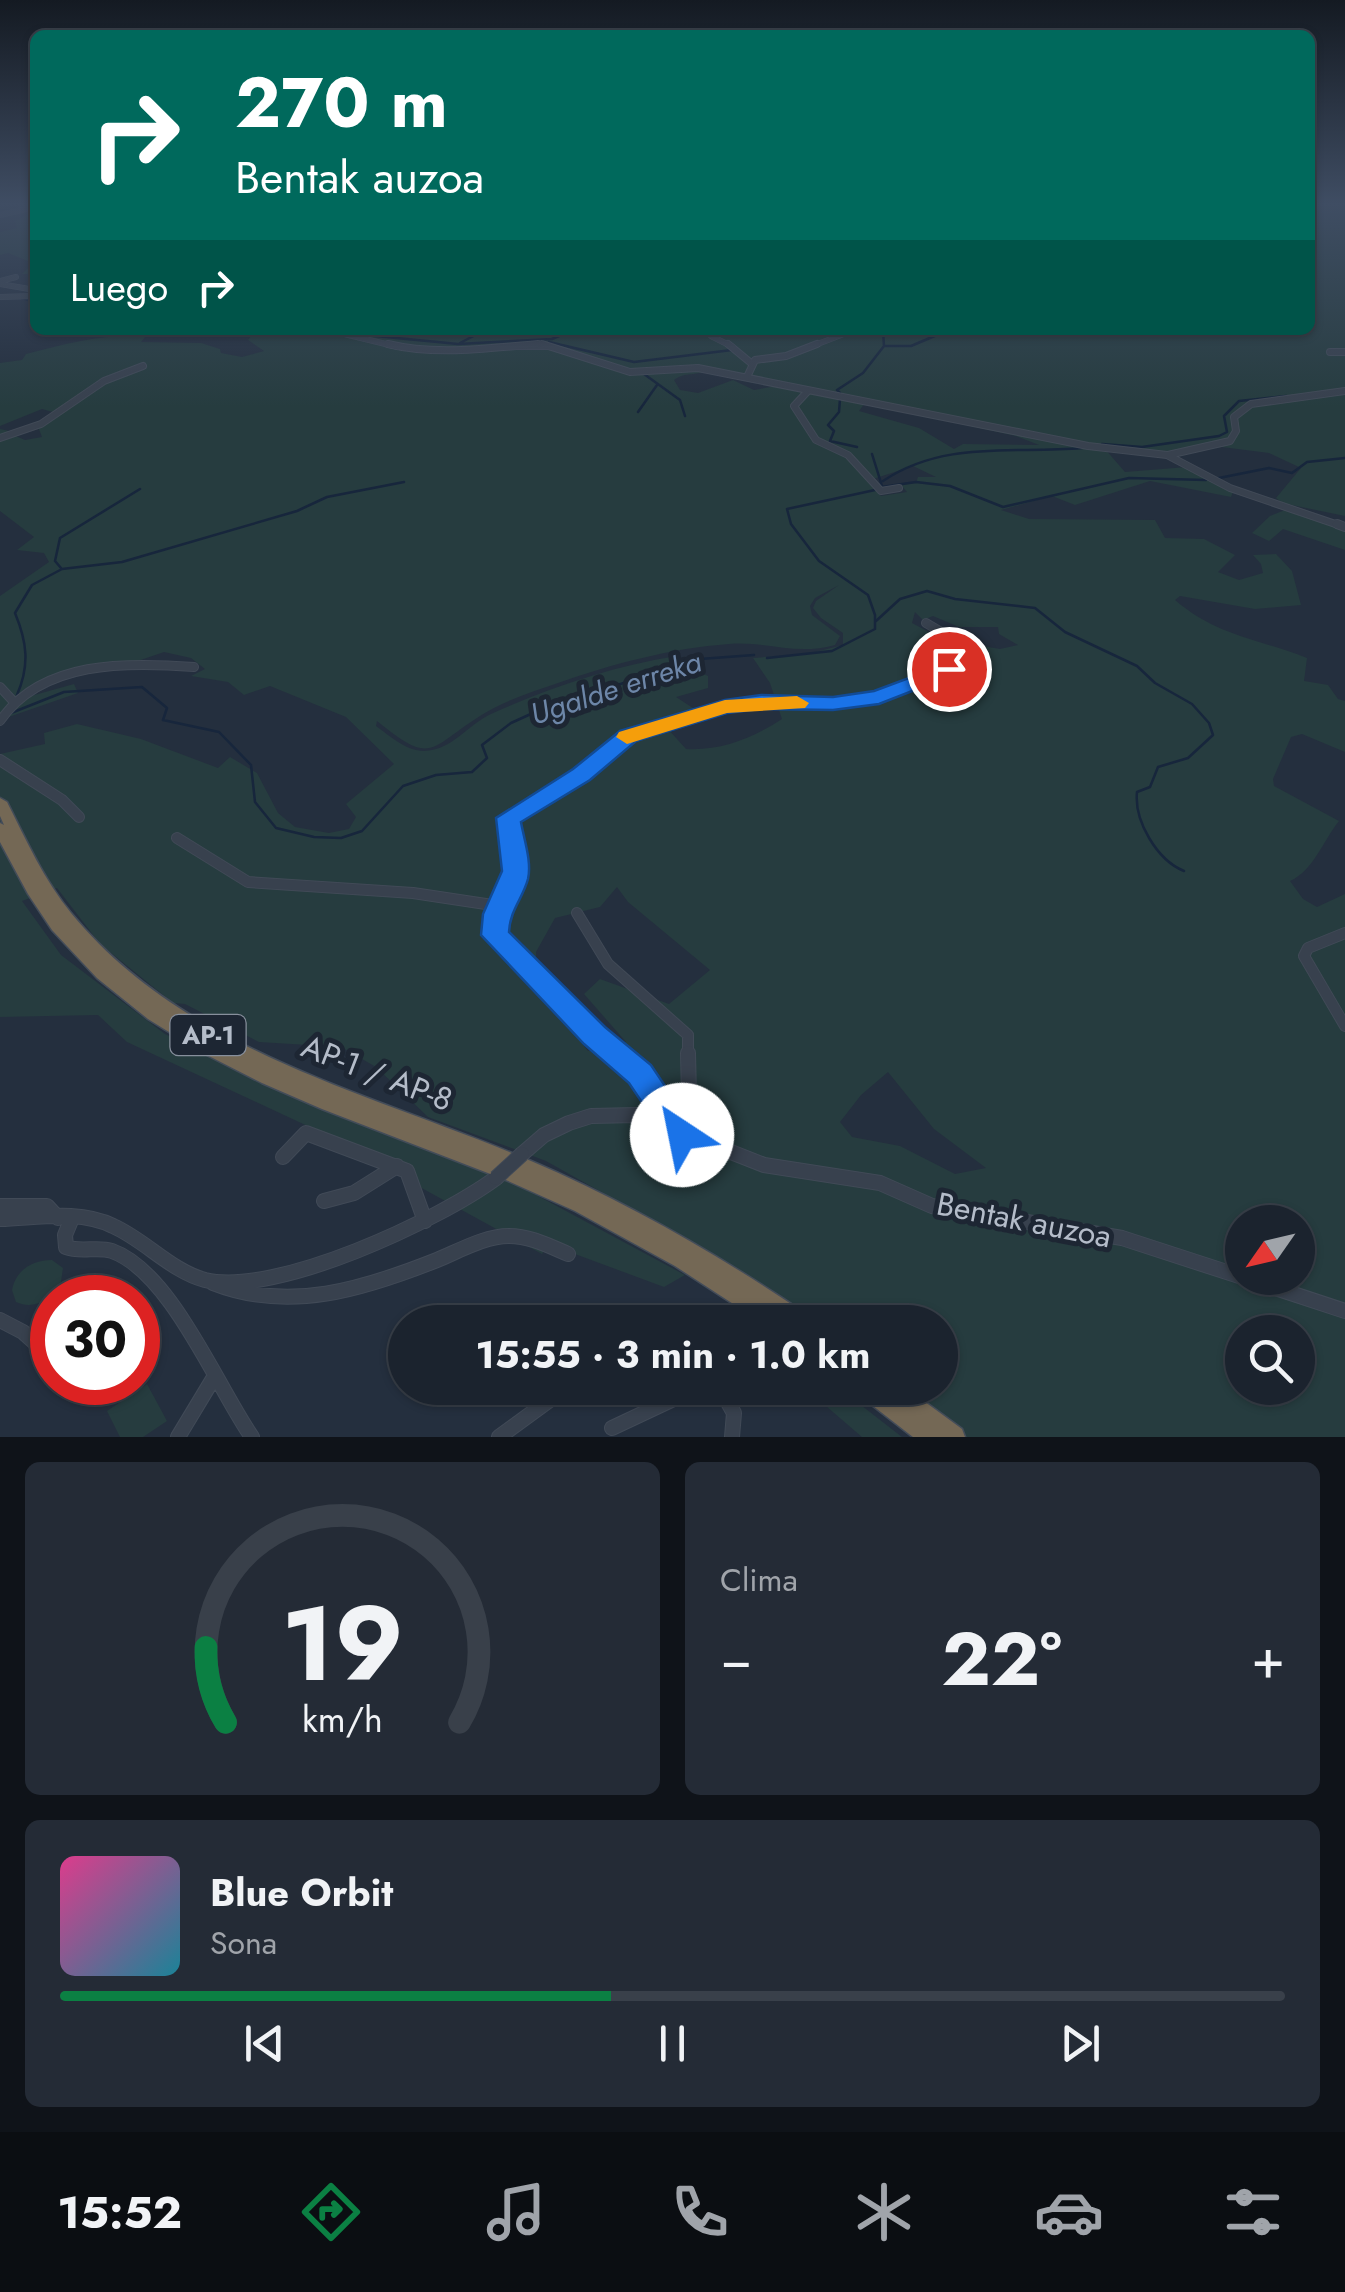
<!DOCTYPE html>
<html lang="es">
<meta charset="utf-8">
<style>
body{margin:0;font-family:Jost,sans-serif;background:#242b36;color:#f1f3f6;height:100vh;display:flex;flex-direction:column;font-size:38px;white-space:nowrap}
*{box-sizing:border-box;margin:0}
p{font-size:32px;color:#a0a4aa}
.icon{flex:none;width:55px;height:55px;fill:none;stroke:currentColor;stroke-width:2;stroke-linecap:round;stroke-linejoin:round}
.map{position:relative;height:1437px;overflow:hidden}
.panel{display:flex;flex-direction:column;gap:25px;padding:25px;background:#0f1319;flex:1}
.panel>*{flex:none}
.hud{position:absolute;left:30px;top:30px;width:1285px;height:305px;border-radius:15px;box-shadow:0 2px 8px #0004,0 0 0 2px #39404a;background:#00695c;color:#fff;overflow:hidden}
.needle{width:65px;rotate:236deg}
.tools{position:absolute;left:1225px;top:1205px;display:grid;gap:20px}
.tools a{display:grid;place-items:center;width:90px;height:90px;border-radius:50%;background:#1b232e;box-shadow:0 2px 8px #0004,0 0 0 2px #39404a;font-size:50px}
.speed{position:absolute;left:30px;top:1275px;display:flex;gap:20px;font-size:50px;font-weight:700;text-align:center}
.speed>*{display:grid;place-content:center;width:130px;height:130px;border-radius:50%;background:#1b232e;box-shadow:0 2px 8px #0004,0 0 0 2px #39404a;line-height:1}
.speed .limit{border:15px solid #d22;background:#fff;color:#111}
.pin{position:absolute;display:grid;place-items:center;width:85px;height:85px;color:#fff;margin:-42px;border:5px solid #fff;border-radius:50%;box-shadow:0 2px 10px #0007}
.me{position:absolute;width:110px;margin:-55px;rotate:326deg;stroke-linejoin:round;filter:drop-shadow(0 0 8px #0008)}
.turn{display:flex;align-items:center;gap:35px;height:210px;padding:0 40px;font-size:45px}
.turn .icon{width:130px;height:130px;stroke-width:2.5}
.turn b{display:block;font-size:70px;line-height:85px}
.then{display:flex;align-items:center;height:95px;padding:0 40px;background:#0003;gap:20px;font-size:38px}
.big{font-size:75px;font-weight:700;line-height:1.1}
.panel .card{flex:1;display:flex;flex-direction:column;justify-content:center;gap:15px;min-width:0;padding:0 35px;border-radius:15px;background:#242b36}
.panel .dial{align-items:center;gap:0}
.dial svg{height:260px;overflow:visible;fill:none;stroke:#39404a;stroke-width:7;stroke-linecap:round;text-anchor:middle}
.dial text{fill:#f1f3f6;stroke:none}
.song{display:flex;align-items:center;gap:30px}
.cover{width:120px;height:120px;border-radius:15px;background:linear-gradient(135deg,hsl(330 70% 55%),hsl(190 70% 35%))}
.played{height:10px;border-radius:5px;background:linear-gradient(90deg,#0b8043 45%,#39404a 45%)}
.keys{display:flex;justify-content:space-around;direction:ltr}
.heat{display:flex;justify-content:space-between;align-items:center;font-size:55px;direction:ltr}
.panel .tiles{flex:1;display:grid;gap:25px;grid-template-columns:1fr 1fr}
.card:last-child{grid-column:span 2}
.trip{position:absolute;left:388px;top:1305px;width:570px;height:100px;border-radius:50px;background:#1b232e;box-shadow:0 2px 8px #0004,0 0 0 2px #39404a;font-weight:700;line-height:100px;text-align:center}
.tab-bar{display:flex;height:160px;justify-content:space-around;align-items:center;background:#0b0e12;color:#a0a4aa}
.tab-bar .icon{width:70px;height:70px}
.tab-bar .on{color:#0b8043}
.tab-bar b{font-size:45px;color:#f1f3f6}
.map>svg:first-child{display:block}
.green{fill:#263c3f;fill-rule:evenodd}
.lines{fill:none;stroke-linecap:round;stroke-linejoin:round}
.stream{stroke:#17263c;stroke-width:2.5}
.minor-far4-casing{stroke:#414a57;stroke-width:6}
.minor-far3-casing{stroke:#414a57;stroke-width:8}
.minor-far2-casing{stroke:#414a57;stroke-width:10}
.minor-far1-casing{stroke:#414a57;stroke-width:12}
.minor-casing{stroke:#414a57;stroke-width:16}
.highway-casing{stroke:#434c59;stroke-width:3}
.minor-far4{stroke:#38414e;stroke-width:5}
.minor-far3{stroke:#38414e;stroke-width:6}
.minor-far2{stroke:#38414e;stroke-width:8}
.minor-far1{stroke:#38414e;stroke-width:10}
.minor{stroke:#38414e;stroke-width:14}
.highway{fill:#746855;fill-rule:evenodd}
.minor-bridge-casing{stroke:#414a57;stroke-width:16;stroke-linecap:butt}
.minor-bridge{stroke:#38414e;stroke-width:14}
.route{fill:#1a73e8;stroke:#114b97;stroke-width:2.5}
.slow{fill:#f59e0b}
.labels{text-anchor:middle;stroke-width:10;stroke-linejoin:round;paint-order:stroke}
.shield{fill:#1d2633;stroke:#878f9c;stroke-width:2.5}
.shield-label{font-size:25px;font-weight:bold;fill:#b4bcc9}
.water-label{font-size:30px;font-style:italic;fill:#6d86a8;stroke:#1d2633}
.near-street-label{font-size:32px;fill:#b4bcc9;stroke:#1d2633}
</style>
<div class="map">
<svg width="1345" height="1437" viewBox="0 0 1345 1437">
<rect width="100%" height="100%" fill="#242f3e"/>
<path class="green" d="M1310,205h35v311l-63,-13 -6,-5 25,-30 -32,-15 -63,-8 -37,9 -64,-5 20,23 62,-5 46,25 -2,5 -81,-16 -75,24 -23,-9 -51,14 28,9 126,1 10,18 39,1 31,16 -17,17 21,8 24,-7 -2,-9 -8,-9 23,-1 16,17 9,34 -46,4 -75,-13 -5,4c42,36 81,38 132,58l-3,23 24,4 10,14 7,2v51l-43,-18 -11,3 -18,42 1,7 65,35c-16,20 -26,50 -49,60l13,18 14,8 28,-13v543h-381l-66,-49h42v-66h-129l-119,-79 -146,-82 -118,-44 -52,-50 -35,-20 -82,-5 -74,-38 -12,-1 -73,-59 -43,-56 -35,13 39,54 104,79 144,70 205,79 171,92 -21,12 -116,-43 -6,10 -228,-125 -187,-87 -29,-27 -98,2v-263l45,-10 -1,-11 33,-9 64,15 77,29 12,-11 27,16 21,40 17,14 34,6 20,-4 7,-12 -10,-13 48,-40 -48,-47 -76,-31 -26,9 -16,-13 -37,-6 14,-7 -14,-11 -27,-6 -47,16 -62,10 -26,10 2,8 43,-12 4,9 -78,27v-124l49,-34 -5,-9 -27,-3 17,-13 -34,-26v-82l14,3 -3,2 14,6 17,-3 -5,-13 19,-11 -14,-4 -42,17v-63l22,-3 4,-6c38,-10 80,-21 120,-18l-5,6 60,1 19,6 1,4 21,4 22,-6 -16,-11 5,-6 -29,-4h628l11,5 17,-5h430zM709,369l55,11 12,6 -22,4 -21,-10 -35,13 -18,-3 -6,-10c12,-9 23,-3 35,-11zM865,403l151,33 23,9 -76,-1 -9,5 -35,-21 -60,-17zM807,427c21,22 47,28 66,52l40,-13 23,11h-18l-2,6 -16,1 7,8 -26,4 -22,-30 -45,-27zM839,585l-23,16 -3,7 8,10 22,15v12l-36,9 -54,4 17,25 12,36c-29,19 -61,32 -96,30l-19,-21 29,-10v-8l-20,-13 32,-9v-12l-26,-12 -5,-8c-64,10 -126,31 -186,58 -24,11 -38,36 -67,37 -18,0 -34,-15 -48,-25l1,-5c56,46 52,27 103,-5 23,-15 52,-24 78,-33 54,-19 114,-35 171,-39 39,-3 66,12 106,1l5,-9 -28,-21 -2,-9 5,-8zM915,612l8,8 10,-4 26,11h39l1,7 19,11 -18,4 -29,-5 -9,10 -1,-9 -15,-4 -34,-18zM617,887l11,15 82,68 -41,34 -69,-25 -16,15 42,48 -38,9 -50,-64 -2,-35 19,-34 45,-11zM888,1072l46,57 52,39 -31,6 -55,-28 -48,-9 -12,-15 21,-27zM1242,1222h56v56h-56zM1242,1332h56v56h-56z
M35,207v67h-13l11,-11 -25,-10 -8,2v-23l17,-4 -2,-7 16,-8 -4,-4z
M1290,508l55,20v22l-62,-21 -14,12 -17,-8 18,-17z
M52,1260l11,8 -3,20c-12,12 -26,22 -44,14l-4,-12c4,-20 20,-30 40,-30z
M147,1384l20,37 -24,16h-23l-13,-26z
M805,1388h34l63,49h-40z"/>
<g class="lines">
<path class="stream" d="M22,298l13,4
M883,330l1,16
M355,334l103,10 94,-5 14,-6 35,-3
M549,342l85,20 98,-12
M460,343l25,-13
M644,374l36,26 5,16
M840,393l-3,-3 26,-17 21,-27h27l26,-11 62,-5
M840,399l-1,13 -11,13 6,6 -4,10 27,6
M638,412l19,-27
M1102,444l40,3 77,-11 8,-4 -3,-16 15,-15 47,-5
M872,454l10,32
M1219,478l50,-10 23,5 15,-11 38,-4
M883,481c61,-41 129,-27 199,-33
M882,487l34,-5 34,4 53,21 126,-29 77,2
M61,568l-6,-7 5,-23 80,-49
M876,621l24,-22 27,-8 28,8 80,9 30,24 72,34 18,17 37,21 17,19 4,12 -25,23 -30,9 -8,20 -13,5c-3,29 20,68 47,79
M767,658l65,-7 43,-22v-14l-7,-20 -49,-34 -28,-37 -4,-15 88,-19
M17,695c13,-30 10,-53 -2,-82l17,-28 30,-16 60,-7 175,-51 30,-14 77,-15
M11,713l53,-21 78,-5 25,21 -4,12 56,12 32,33 4,37 21,26 38,9 27,1 21,-7 41,-45 33,-11 36,-3 15,-14 -5,-13 29,-22 33,-15 156,-49 54,-4"/>
<g class="minor-far4-casing">
<path id="minor-far4" d="M0,215l35,-8
M0,281l16,-4
M0,284l35,6
M0,297l35,-1
M328,330l70,17
M711,336l22,11
M505,347h45
M810,347l44,-17"/>
</g>
<g class="minor-far3-casing">
<path id="minor-far3" d="M388,344c49,12 100,4 150,0
M542,344l88,28 68,-4 390,78 79,9 63,33 114,39
M728,344l23,19
M1330,352h15
M747,377l8,-17 31,-4 31,-12
M807,392l-13,14 22,34 32,15 33,36 18,-3
M0,438l41,-14 63,-43 39,-15
M1168,455l62,-14 6,-10 -2,-14 17,-13 94,-13"/>
</g>
<g class="minor-far2-casing">
<path id="minor-far2" d="M1337,524l8,3
M0,687l14,15
M0,721c42,-61 127,-59 194,-54
M602,758l26,-22 97,-30 36,-4 72,2 61,-11 55,-24 16,-23 -39,-23"/>
</g>
<g class="minor-far1-casing">
<path id="minor-far1" d="M605,756l-23,19 -74,44 8,52 -20,43 -1,21 124,121
M0,760l62,40 17,17
M177,838l71,44 165,11 86,13
M577,913l31,51 80,71v21
M1345,933l-37,15 -4,8 41,70"/>
</g>
<g class="minor-casing">
<path id="minor" d="M616,1053c26,23 52,49 65,82
M688,1053l2,86
M522,1154l22,-19 25,-12 22,-7 46,-1 127,50 116,18 52,23 190,32 120,39
M283,1157l23,-24 101,38 18,50
M324,1201l30,-8 43,-27
M0,1206h47l11,12
M72,1218l-7,17 1,12c15,6 31,-1 46,4 59,21 105,136 140,186
M0,1219c37,-1 79,-10 113,7 32,14 58,45 92,54 71,17 234,-60 291,-102
M1245,1278l100,33
M213,1283c76,30 151,6 224,-23 22,-9 48,-24 72,-24 21,0 40,10 59,18
M0,1320l23,12 29,26
M82,1382l5,4
M647,1388l9,19
M720,1388l14,25 -2,24
M612,1428l85,-40
M178,1437l35,-58
M499,1437l67,-49"/>
</g>
<g class="highway-casing">
<path id="highway" d="M0,798l7,4c19,38 37,78 64,111 115,140 301,180 460,248 98,42 189,95 277,154l3,7h-50l-86,-56 -100,-55 -69,-31 -184,-71 -60,-26 -59,-30 -55,-34 -51,-41 -45,-48 -24,-36 -28,-52v-19l4,2 -4,-9z
M856,1388h50l56,41 3,8h-52l-54,-42z"/>
</g>
<use href="#minor-far4" class="minor-far4"/>
<use href="#minor-far3" class="minor-far3"/>
<use href="#minor-far2" class="minor-far2"/>
<use href="#minor-far1" class="minor-far1"/>
<use href="#minor" class="minor"/>
<use href="#highway" class="highway"/>
<g class="minor-bridge-casing">
<path id="minor-bridge" d="M496,1178l26,-24"/>
</g>
<use href="#minor-bridge" class="minor-bridge"/>
</g>
<linearGradient id="sky" x2="0" y2="1"><stop stop-color="#141a22"/><stop offset="0.5" stop-color="#3f4d63"/><stop offset="1" stop-color="#3f4d63" stop-opacity="0"/></linearGradient>
<rect width="1345" height="407" fill="url(#sky)"/>
<path class="route" d="M949,663l11,6 -4,5 -77,30 -46,6 -72,-1 -34,4 -91,28 -46,39 -69,42c3,17 11,40 7,57 -5,19 -18,31 -19,53l96,95 46,38 47,70 -5,9 -11,4 -12,-4 -41,-61 -45,-39 -103,-109 2,-21 19,-43 -6,-53 77,-49 47,-38 105,-31 36,-5 72,2 41,-6z"/>
<path class="slow" d="M797,696l12,7 -4,5 -78,5 -100,31 -11,-7 3,-5 106,-32z"/>
<g class="labels">
<rect class="shield" x="170.5" y="1015" width="75" height="40" rx="8"/>
<g class="shield-label">
<text x="208" y="1044">AP-1</text>
</g>
<g class="water-label">
<text transform="translate(616 688) rotate(-18)" y="10">Ugalde erreka</text>
</g>
<g class="near-street-label">
<text transform="translate(377 1073) rotate(21)" y="11">AP-1 / AP-8</text>
<text transform="translate(1024 1220) rotate(11)" y="11">Bentak auzoa</text>
</g>
</g>
</svg>
<div class="tools">
<a><svg class="needle" viewBox="-14 -14 28 28"><path d="M0-13l5 13h-10z" fill="#e53935"/><path d="M0 13l5-13h-10z" fill="#a0a4aa"/></svg></a>
<a><svg class="icon" aria-label="search" viewBox="0 0 24 24"><circle cx="10" cy="10" r="6"/><path d="M15 15l6 6"/></svg></a>
</div>
<div class="speed"><div class="limit">30</div></div>
<div class="pin" style="left:949px;top:669px;background:#d93025"><svg class="icon" aria-label="arrive" viewBox="0 0 24 24"><path d="M6 21V4h12l-3 4 3 4H6"/></svg></div>
<svg class="me" style="left:682px;top:1135px" viewBox="-20 -20 40 40"><circle r="19" fill="#fff"/><path d="M0-13L10 11 0 6-10 11z" fill="#1a73e8"/></svg>
<div class="trip">15:55 · 3 min · 1.0 km</div>
<div class="hud">
<div class="turn"><svg class="icon" aria-label="right" viewBox="0 0 24 24"><path d="M7 20v-9h11M14 6l5 5-5 5"/></svg><div><b>270 m</b>Bentak auzoa</div></div>
<div class="then">Luego<svg class="icon" aria-label="right" viewBox="0 0 24 24"><path d="M7 20v-9h11M14 6l5 5-5 5"/></svg></div>
</div>
</div>
<section class="panel">
<div class="tiles">
<div class="card dial"><svg viewBox="0 0 100 80">
<path d="M14 69A42 42 0 1 1 86 69"/>
<path d="M14 69A42 42 0 0 1 8 46" stroke="#0b8043"/>
<text x="50" y="56" font-size="32" font-weight="700">19</text>
<text x="50" y="72" font-size="11">km/h</text>
</svg></div>
<div class="card"><p>Clima</p>
<div class="heat"><a>−</a><b class="big">22°</b><a>+</a></div>
</div>
<div class="card">
<div class="song"><i class="cover"></i><div><b>Blue Orbit</b><p>Sona</p></div></div>
<div class="played"></div>
<div class="keys"><svg class="icon" aria-label="previous" viewBox="0 0 24 24"><path d="M18 5L8 12l10 7zM5 5v14"/></svg><svg class="icon" aria-label="pause" viewBox="0 0 24 24"><path d="M8 5v14M16 5v14"/></svg><svg class="icon" aria-label="next" viewBox="0 0 24 24"><path d="M6 5l10 7-10 7zM19 5v14"/></svg></div>
</div>
</div>
</section>
<nav class="tab-bar">
<b>15:52</b>
<svg class="icon on" aria-label="directions" viewBox="0 0 24 24"><path d="M12 3l9 9-9 9-9-9zM9 14v-3h6M13 9l2 2-2 2"/></svg>
<svg class="icon" aria-label="music" viewBox="0 0 24 24"><path d="M9 18V5l10-2v13"/><circle cx="6" cy="18" r="3"/><circle cx="16" cy="16" r="3"/></svg>
<svg class="icon" aria-label="phone" viewBox="0 0 24 24"><path d="M5 4h4l2 5-3 2q2 4 5 5l2-3 5 2v4C11 20 4 13 5 4z"/></svg>
<svg class="icon" aria-label="climate" viewBox="0 0 24 24"><path d="M12 3v18M4 7l16 10M4 17L20 7"/></svg>
<svg class="icon" aria-label="car" viewBox="0 0 24 24"><path d="M5 17H2v-5l4-1 3-4h7l3 4 3 1v5h-3M9 17h6M6 11h13"/><circle cx="7" cy="17" r="2"/><circle cx="17" cy="17" r="2"/></svg>
<svg class="icon" aria-label="filters" viewBox="0 0 24 24"><path d="M4 7h16M4 17h16"/><circle cx="9" cy="7" r="2"/><circle cx="15" cy="17" r="2"/></svg>
</nav>
